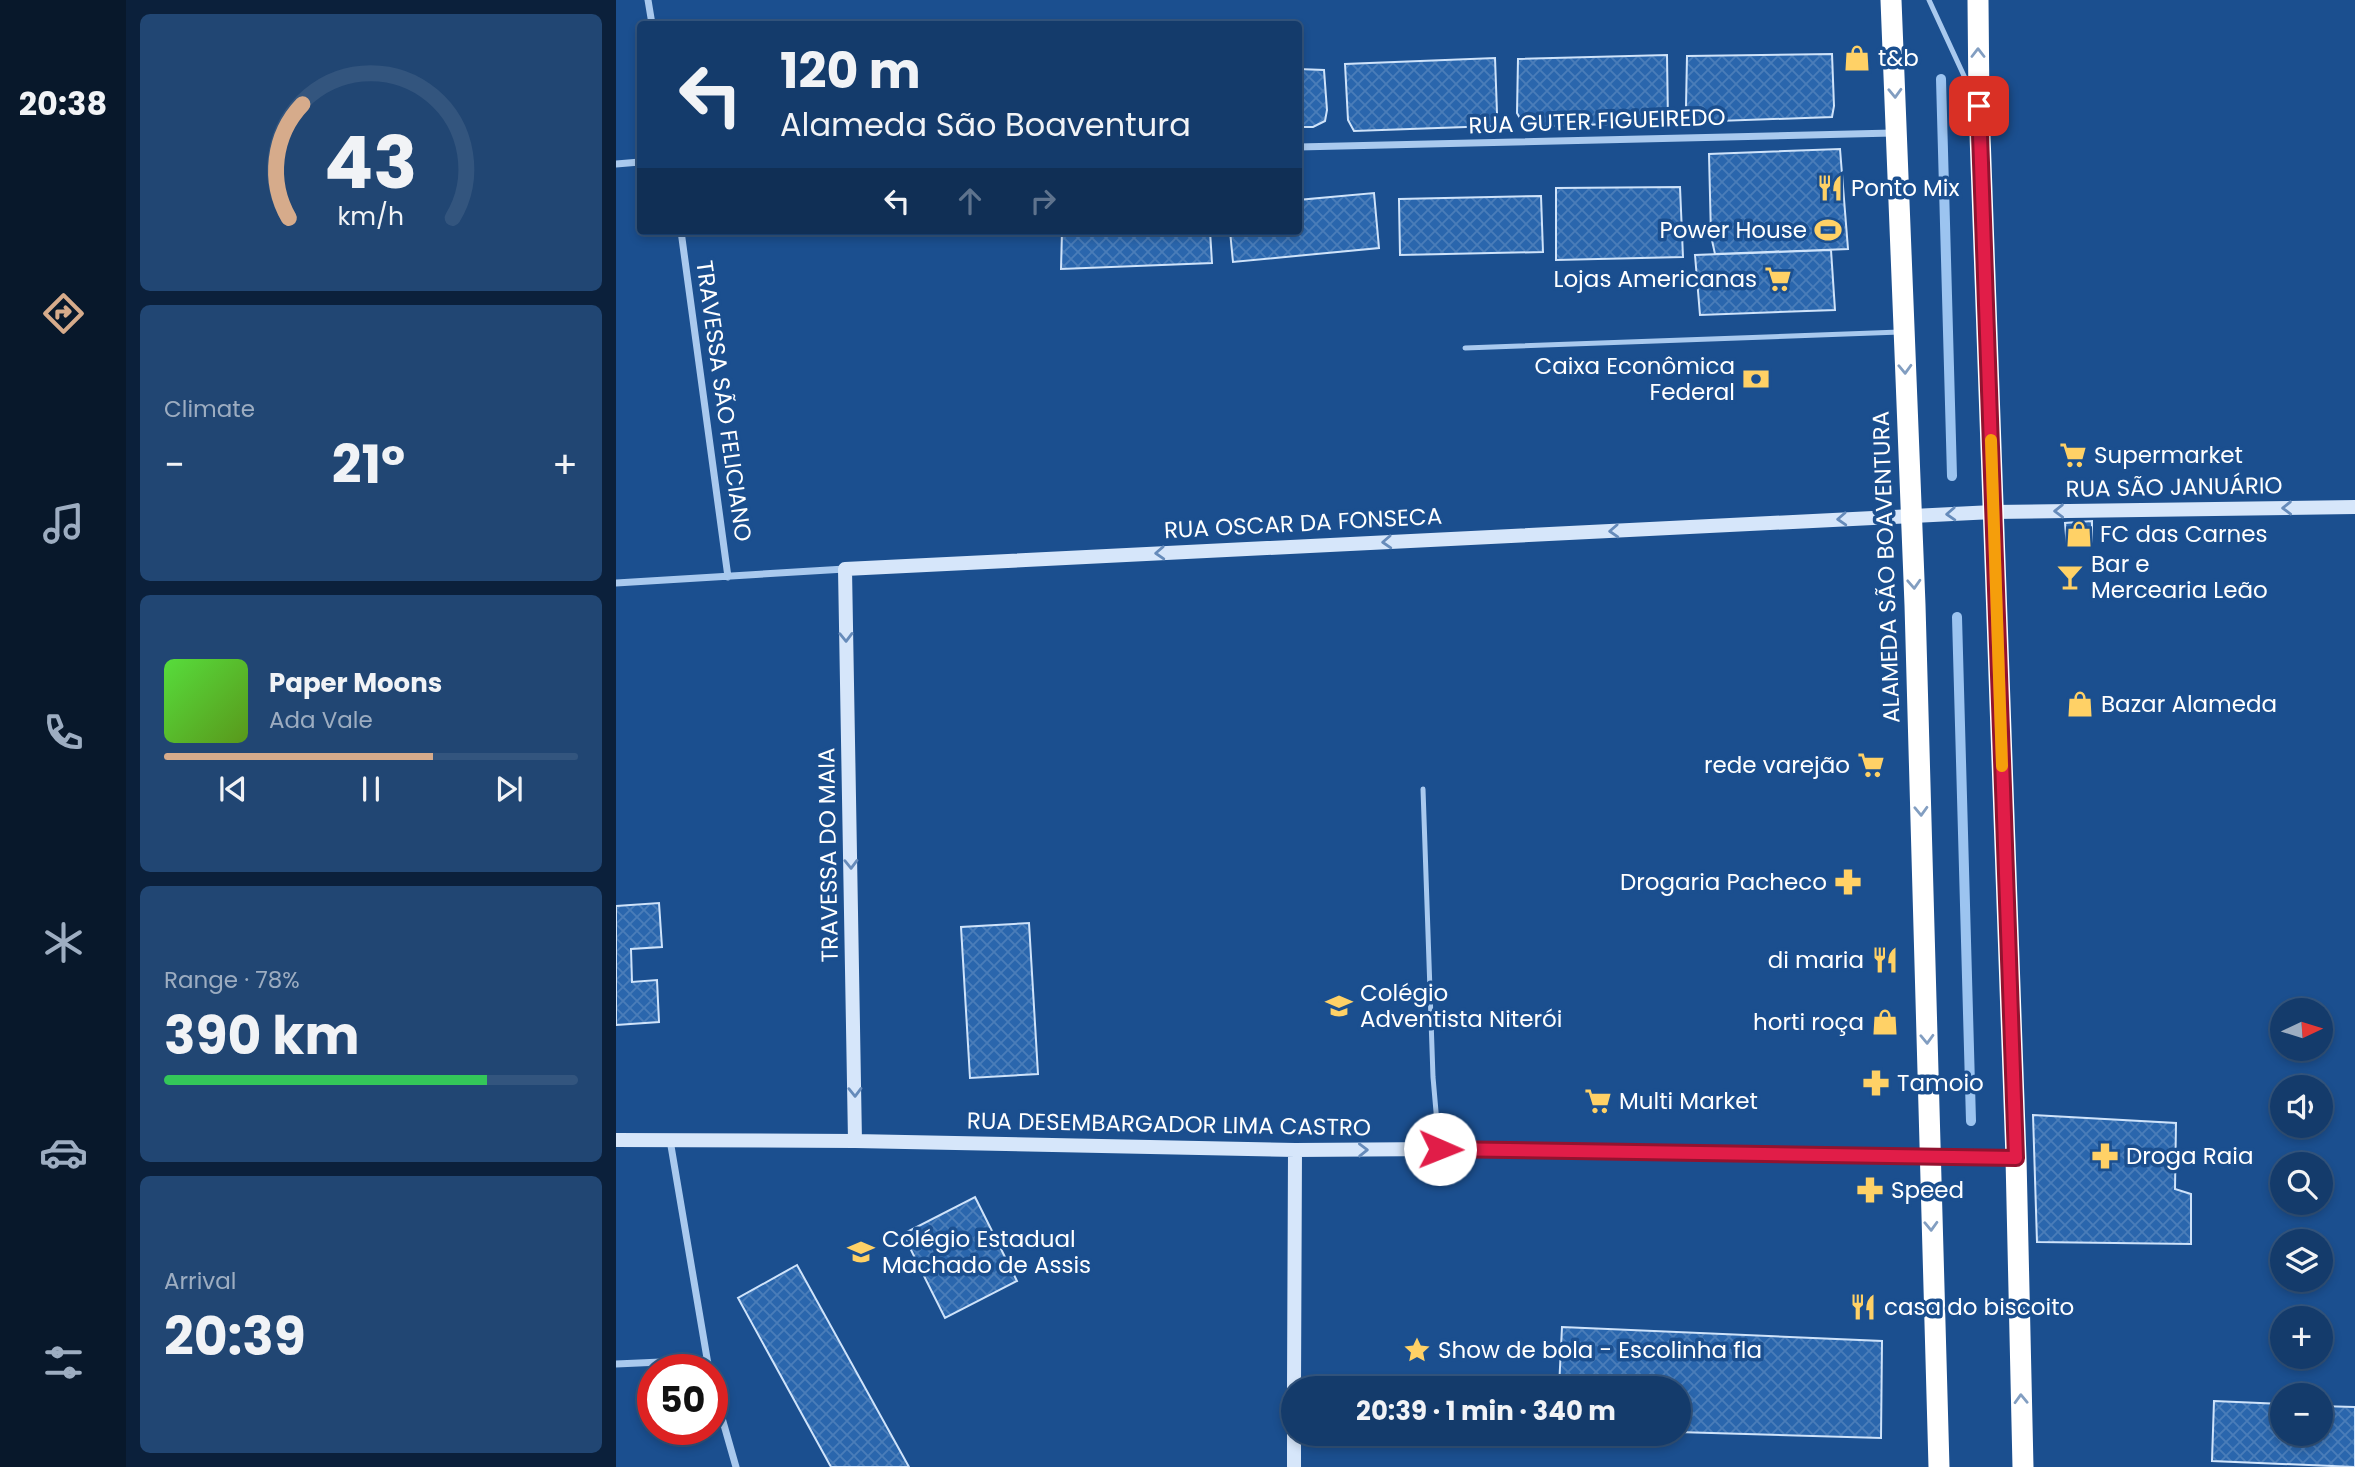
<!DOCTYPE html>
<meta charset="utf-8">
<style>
body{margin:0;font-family:Poppins,sans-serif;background:#214673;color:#f1f3f6;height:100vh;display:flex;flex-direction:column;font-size:26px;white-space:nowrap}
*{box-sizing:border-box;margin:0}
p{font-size:23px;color:#9dadc1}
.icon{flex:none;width:38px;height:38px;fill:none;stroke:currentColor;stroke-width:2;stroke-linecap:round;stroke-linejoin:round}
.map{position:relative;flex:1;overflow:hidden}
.panel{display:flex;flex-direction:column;gap:14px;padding:14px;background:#0b203b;width:490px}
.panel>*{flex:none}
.guide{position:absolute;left:21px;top:21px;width:665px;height:214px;border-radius:7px;box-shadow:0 4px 10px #0003,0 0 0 2px #33557e;background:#143b6b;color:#f1f3f6;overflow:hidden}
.needle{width:46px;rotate:86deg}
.tools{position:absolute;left:1654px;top:998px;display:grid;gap:14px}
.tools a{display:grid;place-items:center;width:63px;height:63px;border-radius:50%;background:#143b6b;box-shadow:0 4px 10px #0003,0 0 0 2px #33557e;font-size:35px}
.speed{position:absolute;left:21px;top:1354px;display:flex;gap:14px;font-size:35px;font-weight:700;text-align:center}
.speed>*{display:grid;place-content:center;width:91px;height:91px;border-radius:50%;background:#143b6b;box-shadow:0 4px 10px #0003,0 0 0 2px #33557e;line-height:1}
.speed .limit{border:10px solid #d22;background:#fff;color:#111}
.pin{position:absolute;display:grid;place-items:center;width:60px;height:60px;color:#fff;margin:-30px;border-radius:14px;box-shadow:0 4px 10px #0006}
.me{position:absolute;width:77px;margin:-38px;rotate:91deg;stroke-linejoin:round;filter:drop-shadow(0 0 5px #0008)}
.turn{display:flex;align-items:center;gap:24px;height:147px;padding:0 28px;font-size:32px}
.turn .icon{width:91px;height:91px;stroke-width:2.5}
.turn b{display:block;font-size:49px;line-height:60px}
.lanes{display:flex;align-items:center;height:66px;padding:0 28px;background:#0003;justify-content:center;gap:35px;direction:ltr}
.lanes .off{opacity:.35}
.big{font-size:52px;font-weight:700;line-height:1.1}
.panel .widget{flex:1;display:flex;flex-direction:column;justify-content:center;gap:10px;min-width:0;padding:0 24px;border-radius:10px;background:#214673}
.panel .dial{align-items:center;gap:0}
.dial svg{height:182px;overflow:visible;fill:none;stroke:#33557e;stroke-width:7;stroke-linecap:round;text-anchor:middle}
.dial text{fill:#f1f3f6;stroke:none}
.song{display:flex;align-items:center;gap:21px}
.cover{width:84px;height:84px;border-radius:10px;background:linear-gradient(135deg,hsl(110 70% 55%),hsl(90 70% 35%))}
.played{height:7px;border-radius:4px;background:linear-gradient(90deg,#d6ab8b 65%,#33557e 65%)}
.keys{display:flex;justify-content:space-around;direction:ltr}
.heat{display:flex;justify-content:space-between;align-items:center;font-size:38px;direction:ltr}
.charge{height:10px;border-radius:5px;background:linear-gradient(90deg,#34c759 78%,#33557e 0)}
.trip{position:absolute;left:665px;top:1376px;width:410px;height:70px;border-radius:35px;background:#143b6b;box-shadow:0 4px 10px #0003,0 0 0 2px #33557e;font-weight:700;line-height:70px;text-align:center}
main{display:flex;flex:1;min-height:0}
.tabs{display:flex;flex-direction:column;width:126px;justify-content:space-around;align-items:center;background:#08182b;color:#9dadc1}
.tabs .icon{width:49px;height:49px}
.tabs .active{color:#d6ab8b}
.tabs b{font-size:32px;color:#f1f3f6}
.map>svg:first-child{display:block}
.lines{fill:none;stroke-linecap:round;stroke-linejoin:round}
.stream{stroke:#9cc4f0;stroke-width:10}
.building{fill:url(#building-cross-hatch);stroke:#cfe3fa;stroke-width:2}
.lane{stroke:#a9c9ee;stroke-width:5}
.street{stroke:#a9c9ee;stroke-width:7}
.secondary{stroke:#d6e6fa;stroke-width:14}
.highway{stroke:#fff;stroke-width:21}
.oneway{stroke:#829ec1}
.oneway2{stroke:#668bba}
.route-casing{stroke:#92132f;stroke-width:18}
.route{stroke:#e11d48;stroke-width:12}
.slow{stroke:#f59e0b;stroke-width:12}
.labels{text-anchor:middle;stroke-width:7;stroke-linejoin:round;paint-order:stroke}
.poi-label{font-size:23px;fill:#fff;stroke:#1b4f8f;text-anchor:start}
.street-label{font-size:23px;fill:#fff;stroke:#1b4f8f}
</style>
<main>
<nav class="tabs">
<b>20:38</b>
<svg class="icon active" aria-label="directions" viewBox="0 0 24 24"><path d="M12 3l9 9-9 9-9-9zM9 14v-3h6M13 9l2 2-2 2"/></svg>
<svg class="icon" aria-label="music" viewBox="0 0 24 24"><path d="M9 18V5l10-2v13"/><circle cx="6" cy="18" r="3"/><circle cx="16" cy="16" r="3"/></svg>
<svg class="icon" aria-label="phone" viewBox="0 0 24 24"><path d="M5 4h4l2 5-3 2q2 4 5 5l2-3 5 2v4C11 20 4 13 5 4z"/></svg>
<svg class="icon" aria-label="climate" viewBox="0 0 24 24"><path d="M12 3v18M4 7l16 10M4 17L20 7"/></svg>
<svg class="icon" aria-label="car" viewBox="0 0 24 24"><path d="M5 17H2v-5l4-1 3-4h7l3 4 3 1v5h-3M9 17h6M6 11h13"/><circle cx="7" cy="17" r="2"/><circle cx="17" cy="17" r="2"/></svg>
<svg class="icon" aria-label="filters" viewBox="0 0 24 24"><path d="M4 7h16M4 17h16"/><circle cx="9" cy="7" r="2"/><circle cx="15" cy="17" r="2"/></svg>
</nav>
<section class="panel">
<div class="widget dial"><svg viewBox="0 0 100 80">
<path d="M14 69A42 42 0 1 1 86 69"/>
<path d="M14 69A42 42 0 0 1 20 19" stroke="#d6ab8b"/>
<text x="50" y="56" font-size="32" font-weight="700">43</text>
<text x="50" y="72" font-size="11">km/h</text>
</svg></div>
<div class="widget"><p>Climate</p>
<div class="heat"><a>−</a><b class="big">21°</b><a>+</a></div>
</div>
<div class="widget">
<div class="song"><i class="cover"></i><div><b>Paper Moons</b><p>Ada Vale</p></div></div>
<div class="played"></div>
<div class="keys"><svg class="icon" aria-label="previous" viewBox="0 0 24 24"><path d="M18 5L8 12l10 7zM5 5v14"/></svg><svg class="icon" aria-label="pause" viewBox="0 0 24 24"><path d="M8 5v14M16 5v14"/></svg><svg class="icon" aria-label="next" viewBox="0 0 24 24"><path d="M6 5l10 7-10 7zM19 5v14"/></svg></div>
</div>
<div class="widget"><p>Range · 78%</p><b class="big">390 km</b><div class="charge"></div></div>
<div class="widget"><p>Arrival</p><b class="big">20:39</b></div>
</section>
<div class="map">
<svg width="1739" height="1467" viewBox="0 0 1739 1467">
<defs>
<pattern id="building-cross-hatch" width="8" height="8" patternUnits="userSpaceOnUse" patternTransform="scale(1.75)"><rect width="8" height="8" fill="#2a66ad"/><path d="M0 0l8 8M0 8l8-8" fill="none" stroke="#4a7db9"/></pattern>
</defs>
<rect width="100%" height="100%" fill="#1b4f8f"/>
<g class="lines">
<path class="stream" d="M1325,79l11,397
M1341,617l14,504"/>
</g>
<path class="building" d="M1216,54l2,52 -2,11 -142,5 -4,-15 1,-51z
M1051,55l1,67 -143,5 -8,-14 1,-54z
M879,58l2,55 -3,13 -140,5 -6,-11 -3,-56z
M682,69l26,1 3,40 -2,11 -12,6h-15z
M1224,149l8,100 -133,5 -4,-18 -2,-82z
M1064,187l3,70 -127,3v-72z
M758,193l5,55 -146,14 -3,-31h68v-31z
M925,196l2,56 -143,3 -1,-56z
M446,231h148l2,32 -151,6z
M1215,250l4,60 -135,5 -5,-60z
M1476,521v25l-25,2 -2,-25z
M43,903l3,44 -31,2 1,33 25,-2 2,42 -43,3v-119z
M413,923l9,151 -68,4 -9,-151z
M1417,1115l143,8 -1,66 16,5v50l-154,-2z
M359,1197l42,84 -72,37 -42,-84z
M181,1265l112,202h-78l-93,-169z
M946,1327l320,14 -1,97 -203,-6v-44h-119z
M1598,1401l68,3v29h38v-27l35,1v60l-143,-6z"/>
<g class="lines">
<path class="lane" d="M1313,0l42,91
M849,348l435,-16
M807,789l10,288 6,69"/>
<path class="street" d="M32,0l4,24
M682,147l595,-14
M0,164l24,-2
M65,231l47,346
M0,583l229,-14
M54,1140l39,230
M0,1364l90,-4
M96,1383l24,84"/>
<path class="secondary" d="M0,1140l239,1 440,9 145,-1 576,9
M239,1141l-10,-572 1148,-57 362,-5
M678,1388l1,-238
M678,1467v-34"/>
<path class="highway" d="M1275,0l24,605 24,862
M1362,0l1,106 37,1052 7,309"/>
</g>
<defs><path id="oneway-chevron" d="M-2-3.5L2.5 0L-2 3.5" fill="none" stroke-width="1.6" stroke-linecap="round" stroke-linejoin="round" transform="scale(1.75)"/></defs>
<g class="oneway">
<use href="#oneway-chevron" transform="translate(1362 53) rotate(-90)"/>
<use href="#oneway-chevron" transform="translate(1279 93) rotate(88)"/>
<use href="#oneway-chevron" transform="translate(1289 369) rotate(88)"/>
<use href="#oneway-chevron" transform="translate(1298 584) rotate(87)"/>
<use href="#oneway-chevron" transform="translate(1305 811) rotate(88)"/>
<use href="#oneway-chevron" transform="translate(1311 1039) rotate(88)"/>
<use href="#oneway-chevron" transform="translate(1315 1226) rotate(88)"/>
<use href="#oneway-chevron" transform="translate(1405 1399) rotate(-92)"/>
</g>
<g class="oneway2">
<use href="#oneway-chevron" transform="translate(1671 508) rotate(179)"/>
<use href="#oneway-chevron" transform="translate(1443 511) rotate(179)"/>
<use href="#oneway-chevron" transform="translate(1335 514) rotate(177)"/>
<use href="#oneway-chevron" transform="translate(1226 519) rotate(177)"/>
<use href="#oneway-chevron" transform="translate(998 531) rotate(177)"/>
<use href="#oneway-chevron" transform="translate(771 542) rotate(177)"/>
<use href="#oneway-chevron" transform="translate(544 553) rotate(177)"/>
<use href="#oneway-chevron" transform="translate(230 637) rotate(89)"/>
<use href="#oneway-chevron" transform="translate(235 864) rotate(89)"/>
<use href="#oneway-chevron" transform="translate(239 1092) rotate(89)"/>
<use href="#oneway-chevron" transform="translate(747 1150) rotate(-1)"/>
</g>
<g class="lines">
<g class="route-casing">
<path id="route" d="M824,1149l576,9 -37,-1052"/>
</g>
<use href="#route" class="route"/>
<path class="slow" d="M1375,440l11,326"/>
</g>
<defs>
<g id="shop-bare" transform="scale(2.1)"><path d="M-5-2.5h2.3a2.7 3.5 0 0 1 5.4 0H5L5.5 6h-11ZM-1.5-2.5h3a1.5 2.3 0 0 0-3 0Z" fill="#ffd166" stroke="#1b4f8f" stroke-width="2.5" paint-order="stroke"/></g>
<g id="restaurant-bare" transform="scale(2.1)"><path d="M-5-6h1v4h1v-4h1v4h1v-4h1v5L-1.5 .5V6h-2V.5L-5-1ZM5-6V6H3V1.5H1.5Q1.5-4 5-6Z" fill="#ffd166" stroke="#1b4f8f" stroke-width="2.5" paint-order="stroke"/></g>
<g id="stadium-bare" transform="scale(2.1)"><path d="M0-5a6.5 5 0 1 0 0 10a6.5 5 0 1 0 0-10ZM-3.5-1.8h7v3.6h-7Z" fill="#ffd166" stroke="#1b4f8f" stroke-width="2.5" paint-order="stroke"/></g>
<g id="supermarket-bare" transform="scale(2.1)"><path d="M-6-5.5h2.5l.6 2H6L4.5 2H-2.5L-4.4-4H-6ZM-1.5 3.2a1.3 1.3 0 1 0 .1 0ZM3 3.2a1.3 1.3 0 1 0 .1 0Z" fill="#ffd166" stroke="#1b4f8f" stroke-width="2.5" paint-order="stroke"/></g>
<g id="bank-bare" transform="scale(2.1)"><path d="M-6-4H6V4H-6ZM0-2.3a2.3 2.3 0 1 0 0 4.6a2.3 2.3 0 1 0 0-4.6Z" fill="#ffd166" stroke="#1b4f8f" stroke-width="2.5" paint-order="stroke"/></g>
<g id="bar-bare" transform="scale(2.1)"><path d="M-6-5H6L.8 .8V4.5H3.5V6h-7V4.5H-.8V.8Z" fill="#ffd166" stroke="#1b4f8f" stroke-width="2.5" paint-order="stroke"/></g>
<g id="pharmacy-bare" transform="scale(2.1)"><path d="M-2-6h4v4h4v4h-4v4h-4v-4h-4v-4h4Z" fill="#ffd166" stroke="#1b4f8f" stroke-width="2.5" paint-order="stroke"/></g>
<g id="school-bare" transform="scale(2.1)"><path d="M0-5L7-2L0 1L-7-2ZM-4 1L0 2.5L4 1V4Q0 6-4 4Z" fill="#ffd166" stroke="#1b4f8f" stroke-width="2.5" paint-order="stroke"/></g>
<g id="sight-bare" transform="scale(2.1)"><path d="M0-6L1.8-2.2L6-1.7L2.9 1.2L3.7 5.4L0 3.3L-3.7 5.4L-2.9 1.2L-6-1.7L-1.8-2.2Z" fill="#ffd166" stroke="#1b4f8f" stroke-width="2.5" paint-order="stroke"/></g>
</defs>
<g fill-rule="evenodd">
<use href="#shop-bare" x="1241" y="58"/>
<use href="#restaurant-bare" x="1214" y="188"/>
<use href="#stadium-bare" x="1212" y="230"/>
<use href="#supermarket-bare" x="1162" y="279"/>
<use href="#bank-bare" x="1140" y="379"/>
<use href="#supermarket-bare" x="1457" y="455"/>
<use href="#shop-bare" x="1463" y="534"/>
<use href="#bar-bare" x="1454" y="577"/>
<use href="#shop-bare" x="1464" y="704"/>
<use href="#supermarket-bare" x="1255" y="765"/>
<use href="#pharmacy-bare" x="1232" y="882"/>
<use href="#restaurant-bare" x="1269" y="960"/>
<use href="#school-bare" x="723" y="1006"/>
<use href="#shop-bare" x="1269" y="1022"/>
<use href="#pharmacy-bare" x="1260" y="1083"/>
<use href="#supermarket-bare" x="982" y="1101"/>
<use href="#pharmacy-bare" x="1489" y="1156"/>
<use href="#pharmacy-bare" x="1254" y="1190"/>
<use href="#school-bare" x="245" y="1252"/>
<use href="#restaurant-bare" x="1247" y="1307"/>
<use href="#sight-bare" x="801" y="1350"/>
</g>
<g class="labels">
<g class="poi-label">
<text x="1262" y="66">t&amp;b</text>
<text x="1235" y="196">Ponto Mix</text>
<text x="1191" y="238" text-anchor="end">Power House</text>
<text x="1141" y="287" text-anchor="end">Lojas Americanas</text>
<text x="1119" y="374" text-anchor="end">Caixa Econômica<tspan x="1119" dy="26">Federal</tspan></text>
<text x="1478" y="463">Supermarket</text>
<text x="1484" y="542">FC das Carnes</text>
<text x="1475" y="572">Bar e<tspan x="1475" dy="26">Mercearia Leão</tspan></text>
<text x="1485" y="712">Bazar Alameda</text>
<text x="1234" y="773" text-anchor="end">rede varejão</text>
<text x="1211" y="890" text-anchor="end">Drogaria Pacheco</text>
<text x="1248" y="968" text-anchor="end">di maria</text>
<text x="744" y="1001">Colégio<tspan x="744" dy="26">Adventista Niterói</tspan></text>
<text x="1248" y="1030" text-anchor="end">horti roça</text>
<text x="1281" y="1091">Tamoio</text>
<text x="1003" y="1109">Multi Market</text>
<text x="1510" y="1164">Droga Raia</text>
<text x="1275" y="1198">Speed</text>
<text x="266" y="1247">Colégio Estadual<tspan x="266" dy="26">Machado de Assis</tspan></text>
<text x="1268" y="1315">casa do biscoito</text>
<text x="822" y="1358">Show de bola - Escolinha fla</text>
</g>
<g class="street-label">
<text transform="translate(981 121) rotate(-2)" y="8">RUA GUTER FIGUEIREDO</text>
<text transform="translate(108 401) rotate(82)" y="8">TRAVESSA SÃO FELICIANO</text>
<text transform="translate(1558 487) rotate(-1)" y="8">RUA SÃO JANUÁRIO</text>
<text transform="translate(687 523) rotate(-3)" y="8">RUA OSCAR DA FONSECA</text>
<text transform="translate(1270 567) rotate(-92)" y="8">ALAMEDA SÃO BOAVENTURA</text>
<text transform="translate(212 855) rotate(-91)" y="8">TRAVESSA DO MAIA</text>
<text transform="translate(553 1124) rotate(1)" y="8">RUA DESEMBARGADOR LIMA CASTRO</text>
</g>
</g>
</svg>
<div class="tools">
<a><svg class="needle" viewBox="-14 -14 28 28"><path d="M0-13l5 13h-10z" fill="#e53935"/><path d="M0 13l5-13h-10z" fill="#9dadc1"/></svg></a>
<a><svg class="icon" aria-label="sound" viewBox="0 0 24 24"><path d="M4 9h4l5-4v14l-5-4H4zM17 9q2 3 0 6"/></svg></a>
<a><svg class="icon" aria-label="search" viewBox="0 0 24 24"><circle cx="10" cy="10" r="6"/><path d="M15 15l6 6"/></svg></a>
<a><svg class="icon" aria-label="layers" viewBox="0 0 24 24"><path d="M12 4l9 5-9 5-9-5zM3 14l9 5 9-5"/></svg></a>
<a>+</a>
<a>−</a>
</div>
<div class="speed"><div class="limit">50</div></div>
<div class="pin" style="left:1363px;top:106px;background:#d93025"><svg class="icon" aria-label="arrive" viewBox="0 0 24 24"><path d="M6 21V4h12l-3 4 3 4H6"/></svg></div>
<svg class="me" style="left:824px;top:1149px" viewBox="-20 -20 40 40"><circle r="19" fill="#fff"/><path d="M0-13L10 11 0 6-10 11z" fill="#e11d48"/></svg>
<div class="trip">20:39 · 1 min · 340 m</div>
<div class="guide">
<div class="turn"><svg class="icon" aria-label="left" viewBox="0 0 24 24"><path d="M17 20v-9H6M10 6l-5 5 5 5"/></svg><div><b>120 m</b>Alameda São Boaventura</div></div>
<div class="lanes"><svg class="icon" aria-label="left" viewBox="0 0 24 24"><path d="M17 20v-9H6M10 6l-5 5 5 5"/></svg><svg class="icon off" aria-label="ahead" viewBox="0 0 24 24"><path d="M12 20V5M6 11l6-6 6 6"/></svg><svg class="icon off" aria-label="right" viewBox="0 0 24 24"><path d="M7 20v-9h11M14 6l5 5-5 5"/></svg></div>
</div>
</div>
</main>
